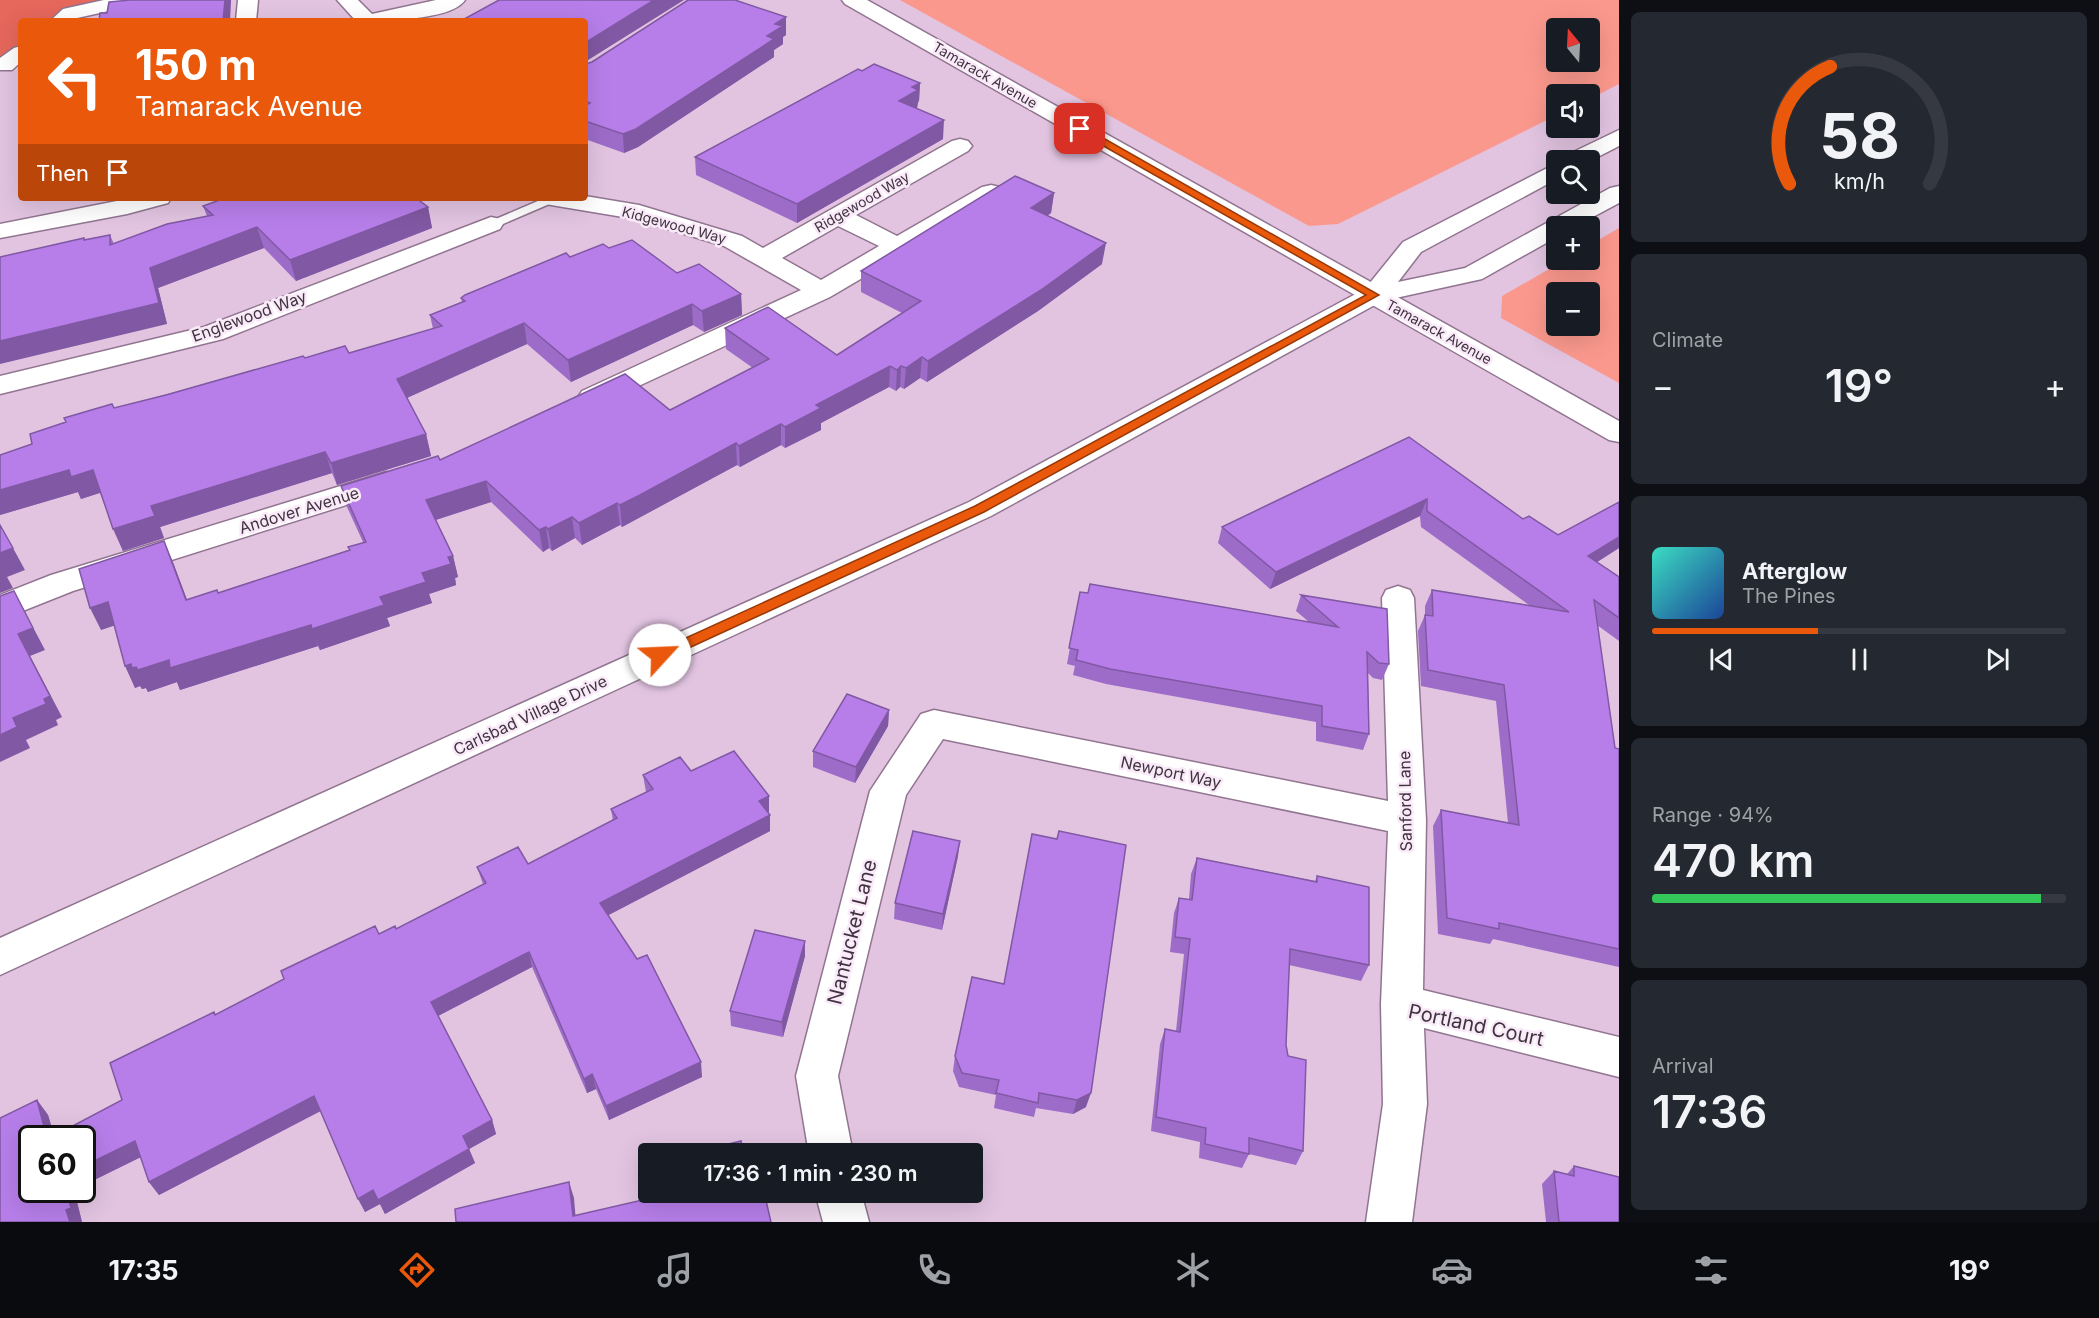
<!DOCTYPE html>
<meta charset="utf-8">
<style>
body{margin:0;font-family:Inter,sans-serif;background:#242831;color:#f1f3f6;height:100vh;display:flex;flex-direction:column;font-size:22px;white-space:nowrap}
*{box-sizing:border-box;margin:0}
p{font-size:20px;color:#9ea1a6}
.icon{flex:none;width:33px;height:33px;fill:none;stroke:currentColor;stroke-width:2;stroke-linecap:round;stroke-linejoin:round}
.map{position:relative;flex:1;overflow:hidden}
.details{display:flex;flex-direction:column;gap:12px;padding:12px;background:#0d0f14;width:480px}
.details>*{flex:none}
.top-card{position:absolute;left:18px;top:18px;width:570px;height:183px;border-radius:6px;box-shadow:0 6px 24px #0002;background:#ea580c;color:#fff;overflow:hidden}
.needle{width:39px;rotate:342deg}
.fabs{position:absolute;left:1546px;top:18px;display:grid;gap:12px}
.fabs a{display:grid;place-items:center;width:54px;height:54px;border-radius:6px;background:#171b24;box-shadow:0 6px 24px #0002;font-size:30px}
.speed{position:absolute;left:18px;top:1125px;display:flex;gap:12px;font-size:30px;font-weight:700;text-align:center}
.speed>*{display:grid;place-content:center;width:78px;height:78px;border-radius:50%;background:#171b24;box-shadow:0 6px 24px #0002;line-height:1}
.speed .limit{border:3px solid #111;border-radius:9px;background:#fff;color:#111}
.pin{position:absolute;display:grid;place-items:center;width:51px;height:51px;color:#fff;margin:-26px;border-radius:12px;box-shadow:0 3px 9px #0006}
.me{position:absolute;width:66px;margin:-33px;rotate:65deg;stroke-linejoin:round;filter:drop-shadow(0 0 4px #0008)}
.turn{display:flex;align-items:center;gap:21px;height:126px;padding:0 18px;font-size:27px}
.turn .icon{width:78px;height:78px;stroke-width:2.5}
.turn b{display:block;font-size:42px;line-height:51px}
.then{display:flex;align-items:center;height:57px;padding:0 18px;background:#0003;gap:12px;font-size:22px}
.big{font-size:45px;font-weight:600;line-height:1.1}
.details .widget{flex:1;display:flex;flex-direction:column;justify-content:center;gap:9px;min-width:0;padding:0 21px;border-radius:9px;background:#242831}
.details .dial{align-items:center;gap:0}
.dial svg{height:156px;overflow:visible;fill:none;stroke:#363941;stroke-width:7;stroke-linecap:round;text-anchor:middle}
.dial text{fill:#f1f3f6;stroke:none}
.song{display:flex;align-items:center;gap:18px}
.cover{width:72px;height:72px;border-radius:9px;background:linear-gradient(135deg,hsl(170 70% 55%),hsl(220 70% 35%))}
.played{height:6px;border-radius:3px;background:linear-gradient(90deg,#ea580c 40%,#363941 40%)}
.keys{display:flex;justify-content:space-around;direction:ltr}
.heat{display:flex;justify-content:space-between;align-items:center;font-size:33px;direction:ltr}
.charge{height:9px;border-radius:4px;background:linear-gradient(90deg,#34c759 94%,#363941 0)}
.trip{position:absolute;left:638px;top:1143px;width:345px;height:60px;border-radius:6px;background:#171b24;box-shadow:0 6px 24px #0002;font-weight:600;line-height:60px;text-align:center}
.menu{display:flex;height:96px;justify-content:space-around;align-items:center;background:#090b0e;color:#9ea1a6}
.menu .icon{width:42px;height:42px}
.menu .selected{color:#ea580c}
.menu b{font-size:27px;color:#f1f3f6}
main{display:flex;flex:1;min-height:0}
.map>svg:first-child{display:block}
.green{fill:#fb988d;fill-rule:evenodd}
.forest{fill:#e6675c}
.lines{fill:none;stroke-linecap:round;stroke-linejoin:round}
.lane-casing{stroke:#917590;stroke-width:3}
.street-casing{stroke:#917590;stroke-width:3}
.secondary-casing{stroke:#917590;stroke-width:3}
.primary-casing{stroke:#917590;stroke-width:3}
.lane{fill:#fff;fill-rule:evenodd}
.street{fill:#fff;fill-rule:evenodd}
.secondary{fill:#fff;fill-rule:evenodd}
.primary{fill:#fff;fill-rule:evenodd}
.wall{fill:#9d6cc8}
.shaded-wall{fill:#8058a3}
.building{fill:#b77ee9;stroke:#8058a3;stroke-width:1.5}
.route{fill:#ea580c;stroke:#983908;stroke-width:1.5}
.labels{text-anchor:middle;stroke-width:5;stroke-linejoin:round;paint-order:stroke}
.far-street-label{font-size:14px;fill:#3f333f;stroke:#faeaf9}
.street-label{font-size:16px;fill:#3f333f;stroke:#faeaf9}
.near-street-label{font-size:20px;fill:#3f333f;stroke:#faeaf9}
</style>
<main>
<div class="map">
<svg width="1619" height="1222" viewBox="0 0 1619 1222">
<rect width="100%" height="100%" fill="#e2c4e1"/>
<path class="green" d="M900,0h719v84l-29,15v-5h-33v21l-219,109 -29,2zM1557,28h33v34h-33z
M1619,228v155l-118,-65 1,-22 63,-36h25v-15zM1557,292h33v34h-33z"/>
<path class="forest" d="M0,0h134l-74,21h-39v31l-21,14z"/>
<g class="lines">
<g class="lane-casing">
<path id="lane" d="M545,198l16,1 -65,28h-10l-2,-3z"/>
</g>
<g class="street-casing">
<path id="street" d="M104,0h40l-3,4 -64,14 -4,3h-23l13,-12z
M238,0h20l-2,21h-20z
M337,0h21l14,14 64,-14h29c-14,21 -85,21 -109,21z
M21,46v16l-9,8h-12v-12l14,-10z
M960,139l8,2 4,5 -4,5 -112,64 41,21 85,-49 9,-2 9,2 3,5 -3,5 -170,100 -228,106 -10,3 -10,-3 -4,-6 4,-6 219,-101 -77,-44 -89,-27 -84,-14 -9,-2 -3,-5 46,-2 54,9 103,31 21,12 189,-107zM838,226l41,20 -58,34 -39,-22z
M132,198h39l-3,5 -41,11 -127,24v-14z
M491,217l9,2 3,5 -3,5 -277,110 -223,55v-18l204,-49z
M386,472l11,3 4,7 -4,7 -324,102 -73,29v-25l51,-20z
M1398,586l12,4 4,8 12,222 -3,170 196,47v40l-195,-49 3,76 -15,118h-46l17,-118 -2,-100 7,-173 -445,-92 -37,56 -68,281 15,78h-44l-13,-78 74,-285 51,-77 13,-4 454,91 -6,-203 4,-8z
M815,1192h46l8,30h-46z"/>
</g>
<g class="secondary-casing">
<path id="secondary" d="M842,0h25l752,421v21l-10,-2 -764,-436z"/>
</g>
<g class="primary-casing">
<path id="primary" d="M1619,130v16l-29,15 -27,-1 4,-5z
M1557,163v16l-136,73 -23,30 67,-14 145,-80 9,-2v17l-43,23h-19v11l-75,42 -100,22 -391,215 -991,459v-37l969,-436 396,-213 38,-47z"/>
</g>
<use href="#lane" class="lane"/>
<use href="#street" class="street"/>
<use href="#secondary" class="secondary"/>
<use href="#primary" class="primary"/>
</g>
<path class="wall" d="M740,2l46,33 -3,2v7l-9,6v7l-136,90 -14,6 -39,-14v-75l7,-2z
M862,71l58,12 -1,18 -1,1 -1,6h-1l27,31 -146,84 -101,-48 -1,-18z
M1054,193l-3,20 -4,3 55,48 -64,47 -111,71 -7,-4 -16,11 -4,-2 -4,4 -7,-4 -68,36v7l-36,18 -4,-3 -41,22 -3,-2 -115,62 -2,-2 -38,20 -7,-7 -23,13 -3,-3 -6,4 -52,-50 -55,18 17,36 5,21 -3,1 1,7 -27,9 3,9 -45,15 3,8 -70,24 -2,-4 -138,44 -3,-8 -29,10 -2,-4 -4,1 -2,-3 -5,2 -21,-63 -13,5 63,-89 23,59 31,-7 131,-43 14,-8 -16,-35 -6,-21 99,-26 230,-50 83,-42 -27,-19 -1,-21 112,27 65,-42 -41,-21v-21z
M203,206l225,1 4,21 -136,53 -32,-33 -106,40 9,36 -82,-84 25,-5 4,9 93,-28z
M609,248l68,25 64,21 1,21 -38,17 -11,-7 -122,57 -44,-38 -120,54 19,36 5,22 -94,29 -5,-12 -172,54 4,11 -41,13 -23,-58 -19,6 -3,-7 -78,23v-60l32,-11 82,-36 191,-50 44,-5 84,-24 -3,-14 32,-13 -1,-4 109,-41z
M1409,437l114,82 35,16 61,13 -22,14 22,15v64l-22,-16 18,123 4,1v218l-126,-28 -3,5 -52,-10 -5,-108 8,-16 67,13 -12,-122 -75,-15 -3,-55 7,-16v-9l7,-16 97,15 -108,-78 -1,-11 -150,73 -52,-46 4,-16z
M1080,592l229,30 -13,-11 5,-16 88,69 -7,16 -9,-2 -5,-5 1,61 -6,16 -47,-9v-19l-210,-38 -33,-9 2,-9 -8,-2z
M889,710l-1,16 -33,57 -42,-16v-16z
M691,771l78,41 -1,1 2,2v16l-162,84 94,162 -93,43 -13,-31 -9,4 -55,-126 -94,49 54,104 4,14 -27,15 6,14 -90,51 -5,-10 -15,8 -44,-101 -162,84 -10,-13 -8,-25 -59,29v-48l-8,52 8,32h-82l37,-122 11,15 6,21 68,-36 94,-85 163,-81 17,-5 87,-45 -6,-17 51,-3 85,-43 -2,-12 35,-17 -3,-17z
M958,856l-16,74 -48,-11 1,-16z
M1197,858l118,23 2,-5 52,89 -8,16 -72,-16 -3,80 17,106 -7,14 -47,-11 -7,14 -43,-10 1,-16 -49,-11 9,-87 5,-15 11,2 8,-77 -14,-2 4,-39 5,-15 10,1 2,-25z
M805,941v15l-22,81 -52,-11 -1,-15z
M972,977l114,130 -13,7 -37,-6 -2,9 -40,-9 2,-13 -37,-8 -6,-16 2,-15z
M1574,1166l45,56h-73l-4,-38 12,-13 13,3z"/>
<path class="shaded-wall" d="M225,0h6v2l-1,19h-7z
M654,0h30l-99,62v-19z
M786,17v18l-3,2v7l-9,6v7l-136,90 -14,6 -1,-19 144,-98 8,-12z
M920,83l-1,18 -1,1 -1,6 -19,11 1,-18 13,-14z
M944,120l-1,19 -146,84v-19z
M1054,193l-3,20 -23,15 3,-20z
M428,207l4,21 -136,53 -6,-21z
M257,227l7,21 -106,40 9,36 -167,40v-23l150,-73z
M1106,243l-4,21 -64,47 -111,71 1,-21z
M741,294l1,21 -38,17 -2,-21z
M692,304l1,21 -122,57 -3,-22z
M524,323l3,21 -125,56 -5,-21z
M922,357l-2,21 -16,11 2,-21z
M890,366l-1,21 -68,36v7l-36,18v-21l31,-22z
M901,366l-1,21 -4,4 1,-21z
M781,424v21l-41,22 -1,-21z
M426,434l5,22 -94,29 -6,-22z
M736,443l1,22 -115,62 -2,-22z
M325,452l7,21 -172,54 4,11 -41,13 -10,-22 38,-23z
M69,470h24l9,22 -21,7 -3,-7 -78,23v-25z
M486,481l5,21 -59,19 -6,-21z
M1427,499l-7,17 -150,73 6,-17z
M617,503l3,22 -38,20 -3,-22z
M572,517l3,21 -23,13 -4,-22z
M546,527l3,21 -6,4 -4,-22z
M1619,537v11l-39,25 8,-17z
M164,541l9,21 22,59 -9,-21z
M13,548l12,22 -18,7 6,11 -13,5v-40z
M453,556l5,21 -3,1 1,7 -27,9 3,9 -45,15 3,8 -70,24 -8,-21 68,-32 68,-40z
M14,591l31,59 -15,6 32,61 -6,3 2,5 -32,15 4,8 -30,14v-27l13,-17 5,-84z
M108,602l11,22 -18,6 -11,-22z
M311,625l7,21 -138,44 -3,-8 -29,10 -2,-4 -4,1 -2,-3 -5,2 -10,-22 6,-2 38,-4z
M889,710l-1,16 -33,57 1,-16z
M769,796v16l-9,5 -1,-16z
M770,815v16l-167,87 -3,-15z
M960,841l-2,15 -16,74 1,-16z
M805,941v15l-22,81 -1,-15z
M529,952l3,15 -96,50 -5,-15z
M701,1062l1,15 -93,43 -3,-14z
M592,1074l4,15 -9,4 -3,-14z
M1091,1093l-5,14 -13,7 4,-14z
M314,1096l8,14 -163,85 -10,-13z
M37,1100l11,15 7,23h-8z
M492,1120l4,14 -27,15 6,14 -90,51 -5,-10 -15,8 -7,-13z
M135,1141l10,14 -63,31v-19z
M569,1182l5,16 2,24 -3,-6z
M66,1190h9h-1l8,32h-13l-3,-12z"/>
<path class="building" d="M130,0h95l-2,21h-124l1,-8h7l2,-11z
M499,0h155l-69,43v-22h-117l2,-1 -6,-1z
M688,0h47l51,17 -11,7 8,2 -16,10 7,3 -138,90 -13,5 -38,-13 1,-10 -1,-5 5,-3 -5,-2v-37l7,-2z
M874,64l46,19 -8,4 6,3 -19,11 45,19 -147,84 -102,-47 163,-88 4,2z
M1015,176l39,17 -23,15 75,35 -65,47 -113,71 -6,-4 -16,11 -5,-2 -4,4 -7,-4 -74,39 5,3 -36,19 -4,-3 -42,22 -3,-3 -96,52 -20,10 -3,-2 -38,20 -7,-6 -24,12 -2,-2 -7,3 -53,-49 -60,19 27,56 -5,1 3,7 -29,9 4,9 -46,15 4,8 -72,24 -1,-4 -141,43 -1,-8 -31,10 -2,-3 -4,1 -1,-4 -6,2 -17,-64 -18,6 -11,-39 85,-28 22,59 31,-10 1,3 132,-43 -2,-3 18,-5 -25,-56 97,-30 2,4 185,-86 45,36 99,-51 -44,-31 43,-21 69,48 84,-54 -60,-30z
M225,198h191l12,9 -138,53 -33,-33 -107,41 9,35 -159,38v-84l84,-19v2l26,-5v10l57,-21 46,-9 -10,-9z
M632,240l45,33 22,-9 42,30 -39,17 -10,-7 -124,56 -44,-37 -127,56 29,55 -95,29 -6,-11 -174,54 4,10 -42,13 -20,-59 -22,7 -2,-7 -69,20v-35l32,-11 -2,-10 36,-12 -2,-4 48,-14 2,4 52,-13 137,-39 2,2 40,-12 4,7 93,-27 -12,-11 35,-14 -4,-3 4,-3 101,-42 4,4 33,-13 6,4z
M1409,437l114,82 6,-3 29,19 61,-33v35l-31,19 31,21v41l-25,-18 21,148 4,1v200l-120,-26v6l-52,-11 -6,-108 78,15 -15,-140 -76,-15 -3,-55 8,1 -1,-26 137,22 -142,-101v-12l-151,73 -54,-45z
M0,525l13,23 -13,5z
M1090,584l248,43 -37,-32 86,14 2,55 -10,-1 -12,-11 2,82 -47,-8v-20l-212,-37 -34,-9 2,-10 -9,-2 11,-56 8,1z
M14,591l19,37 -15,6 32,62 -6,3 2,5 -33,14 4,9 -17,8v-139z
M847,694l42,16 -33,57 -43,-16z
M734,751l35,45 -10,5 11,14 -170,88 37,56 10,-4 54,107 -95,44 -14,-32 -8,5 -55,-127 -98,50 61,118 -29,16 6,13 -91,51 -5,-10 -15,9 -44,-103 -165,86 -14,-41 -53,26v-29h-32l72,-38 -12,-37 104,-51 1,3 69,-36 -3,-8 94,-45 4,8 16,-8 1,3 90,-46 -9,-16 41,-20 10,17 89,-46 -6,-9 42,-20 -10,-14 37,-18 11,14z
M913,831l47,10 -17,73 -48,-11z
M1059,831l67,14 -35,248 -14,7 -38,-7 -1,10 -42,-10 3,-13 -37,-7 -7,-17 17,-79 32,7 28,-150 25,5z
M1197,858l120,24v-6l52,11v78l-79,-16 -4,96 2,11 18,4 -3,91 -54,-13v16l-44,-10 1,-16 -50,-11 9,-88 15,3 10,-93 -15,-2 4,-39 13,2z
M755,930l50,11 -23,81 -52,-11z
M37,1100l10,38h-15v52h34l5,18 -5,2 4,12h-70v-104z
M741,1141l3,13h-56z
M648,1163v29h116l7,30h-315l-1,-13 114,-27 4,34 74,-17 -6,-34z
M1574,1166l45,11v45h-60l-5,-51 20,5z"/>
<path class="route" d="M1077,127h7l295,168 -395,217 -319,147h-10v-7l320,-146 391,-211 -289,-164z"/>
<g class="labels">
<g class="far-street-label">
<text transform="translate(985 75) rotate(30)" y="5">Tamarack Avenue</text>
<text transform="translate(862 202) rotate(-30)" y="5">Ridgewood Way</text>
<text transform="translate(674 225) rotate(15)" y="5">Kidgewood Way</text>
<text transform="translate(1439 332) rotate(29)" y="5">Tamarack Avenue</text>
</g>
<g class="street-label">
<text transform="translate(249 316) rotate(-20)" y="6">Englewood Way</text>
<text transform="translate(299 510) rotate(-17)" y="6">Andover Avenue</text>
<text transform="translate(530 715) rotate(-25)" y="6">Carlsbad Village Drive</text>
<text transform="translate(1171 772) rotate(12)" y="6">Newport Way</text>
<text transform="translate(1405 801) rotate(-91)" y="6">Sanford Lane</text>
</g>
<g class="near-street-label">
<text transform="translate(852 932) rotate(-76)" y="7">Nantucket Lane</text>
<text transform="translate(1476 1025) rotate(12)" y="7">Portland Court</text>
</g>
</g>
</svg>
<div class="fabs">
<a><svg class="needle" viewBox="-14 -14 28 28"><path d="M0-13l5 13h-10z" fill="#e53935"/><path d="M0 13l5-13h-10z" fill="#9ea1a6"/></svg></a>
<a><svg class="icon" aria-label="sound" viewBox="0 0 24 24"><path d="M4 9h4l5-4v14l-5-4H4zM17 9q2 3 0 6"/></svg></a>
<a><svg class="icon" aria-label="search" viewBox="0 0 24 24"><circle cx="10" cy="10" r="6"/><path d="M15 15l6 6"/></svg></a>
<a>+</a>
<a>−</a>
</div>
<div class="speed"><div class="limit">60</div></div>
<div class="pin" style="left:1080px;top:129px;background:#d93025"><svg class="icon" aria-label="arrive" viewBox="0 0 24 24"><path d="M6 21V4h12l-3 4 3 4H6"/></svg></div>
<svg class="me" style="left:660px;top:655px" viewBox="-20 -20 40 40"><circle r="19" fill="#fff"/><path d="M0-13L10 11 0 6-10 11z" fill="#ea580c"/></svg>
<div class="trip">17:36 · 1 min · 230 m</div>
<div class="top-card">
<div class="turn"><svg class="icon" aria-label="left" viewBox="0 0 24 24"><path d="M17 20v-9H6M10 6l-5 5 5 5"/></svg><div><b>150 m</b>Tamarack Avenue</div></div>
<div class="then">Then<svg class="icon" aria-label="arrive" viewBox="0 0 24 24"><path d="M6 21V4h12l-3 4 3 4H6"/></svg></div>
</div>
</div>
<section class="details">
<div class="widget dial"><svg viewBox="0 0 100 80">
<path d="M14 69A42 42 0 1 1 86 69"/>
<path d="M14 69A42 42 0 0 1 35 9" stroke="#ea580c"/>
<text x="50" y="56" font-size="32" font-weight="700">58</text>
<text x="50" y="72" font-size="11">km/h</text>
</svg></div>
<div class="widget"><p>Climate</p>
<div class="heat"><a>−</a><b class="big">19°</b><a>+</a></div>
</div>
<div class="widget">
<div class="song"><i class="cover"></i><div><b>Afterglow</b><p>The Pines</p></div></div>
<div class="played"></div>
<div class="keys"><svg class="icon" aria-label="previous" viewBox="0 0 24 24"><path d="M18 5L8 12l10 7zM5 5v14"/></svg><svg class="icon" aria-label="pause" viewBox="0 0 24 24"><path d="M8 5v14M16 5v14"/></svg><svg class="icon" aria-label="next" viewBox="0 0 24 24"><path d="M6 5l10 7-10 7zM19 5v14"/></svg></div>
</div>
<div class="widget"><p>Range · 94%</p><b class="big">470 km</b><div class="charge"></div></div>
<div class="widget"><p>Arrival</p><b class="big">17:36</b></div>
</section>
</main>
<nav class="menu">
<b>17:35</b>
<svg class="icon selected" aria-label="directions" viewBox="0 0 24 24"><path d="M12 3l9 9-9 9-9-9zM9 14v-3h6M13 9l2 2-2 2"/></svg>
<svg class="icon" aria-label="music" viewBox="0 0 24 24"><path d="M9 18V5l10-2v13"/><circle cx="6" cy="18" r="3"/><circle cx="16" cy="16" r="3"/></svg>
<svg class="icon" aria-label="phone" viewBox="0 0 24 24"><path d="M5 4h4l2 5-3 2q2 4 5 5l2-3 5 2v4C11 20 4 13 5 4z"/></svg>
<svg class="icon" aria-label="climate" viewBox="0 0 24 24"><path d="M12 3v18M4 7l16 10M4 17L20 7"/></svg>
<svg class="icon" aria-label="car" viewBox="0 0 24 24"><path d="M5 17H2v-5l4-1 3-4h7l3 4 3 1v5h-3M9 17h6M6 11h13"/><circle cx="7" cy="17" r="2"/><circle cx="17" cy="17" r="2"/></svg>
<svg class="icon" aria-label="filters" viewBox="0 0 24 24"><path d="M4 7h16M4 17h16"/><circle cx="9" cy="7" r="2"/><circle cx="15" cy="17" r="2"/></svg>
<b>19°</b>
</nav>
